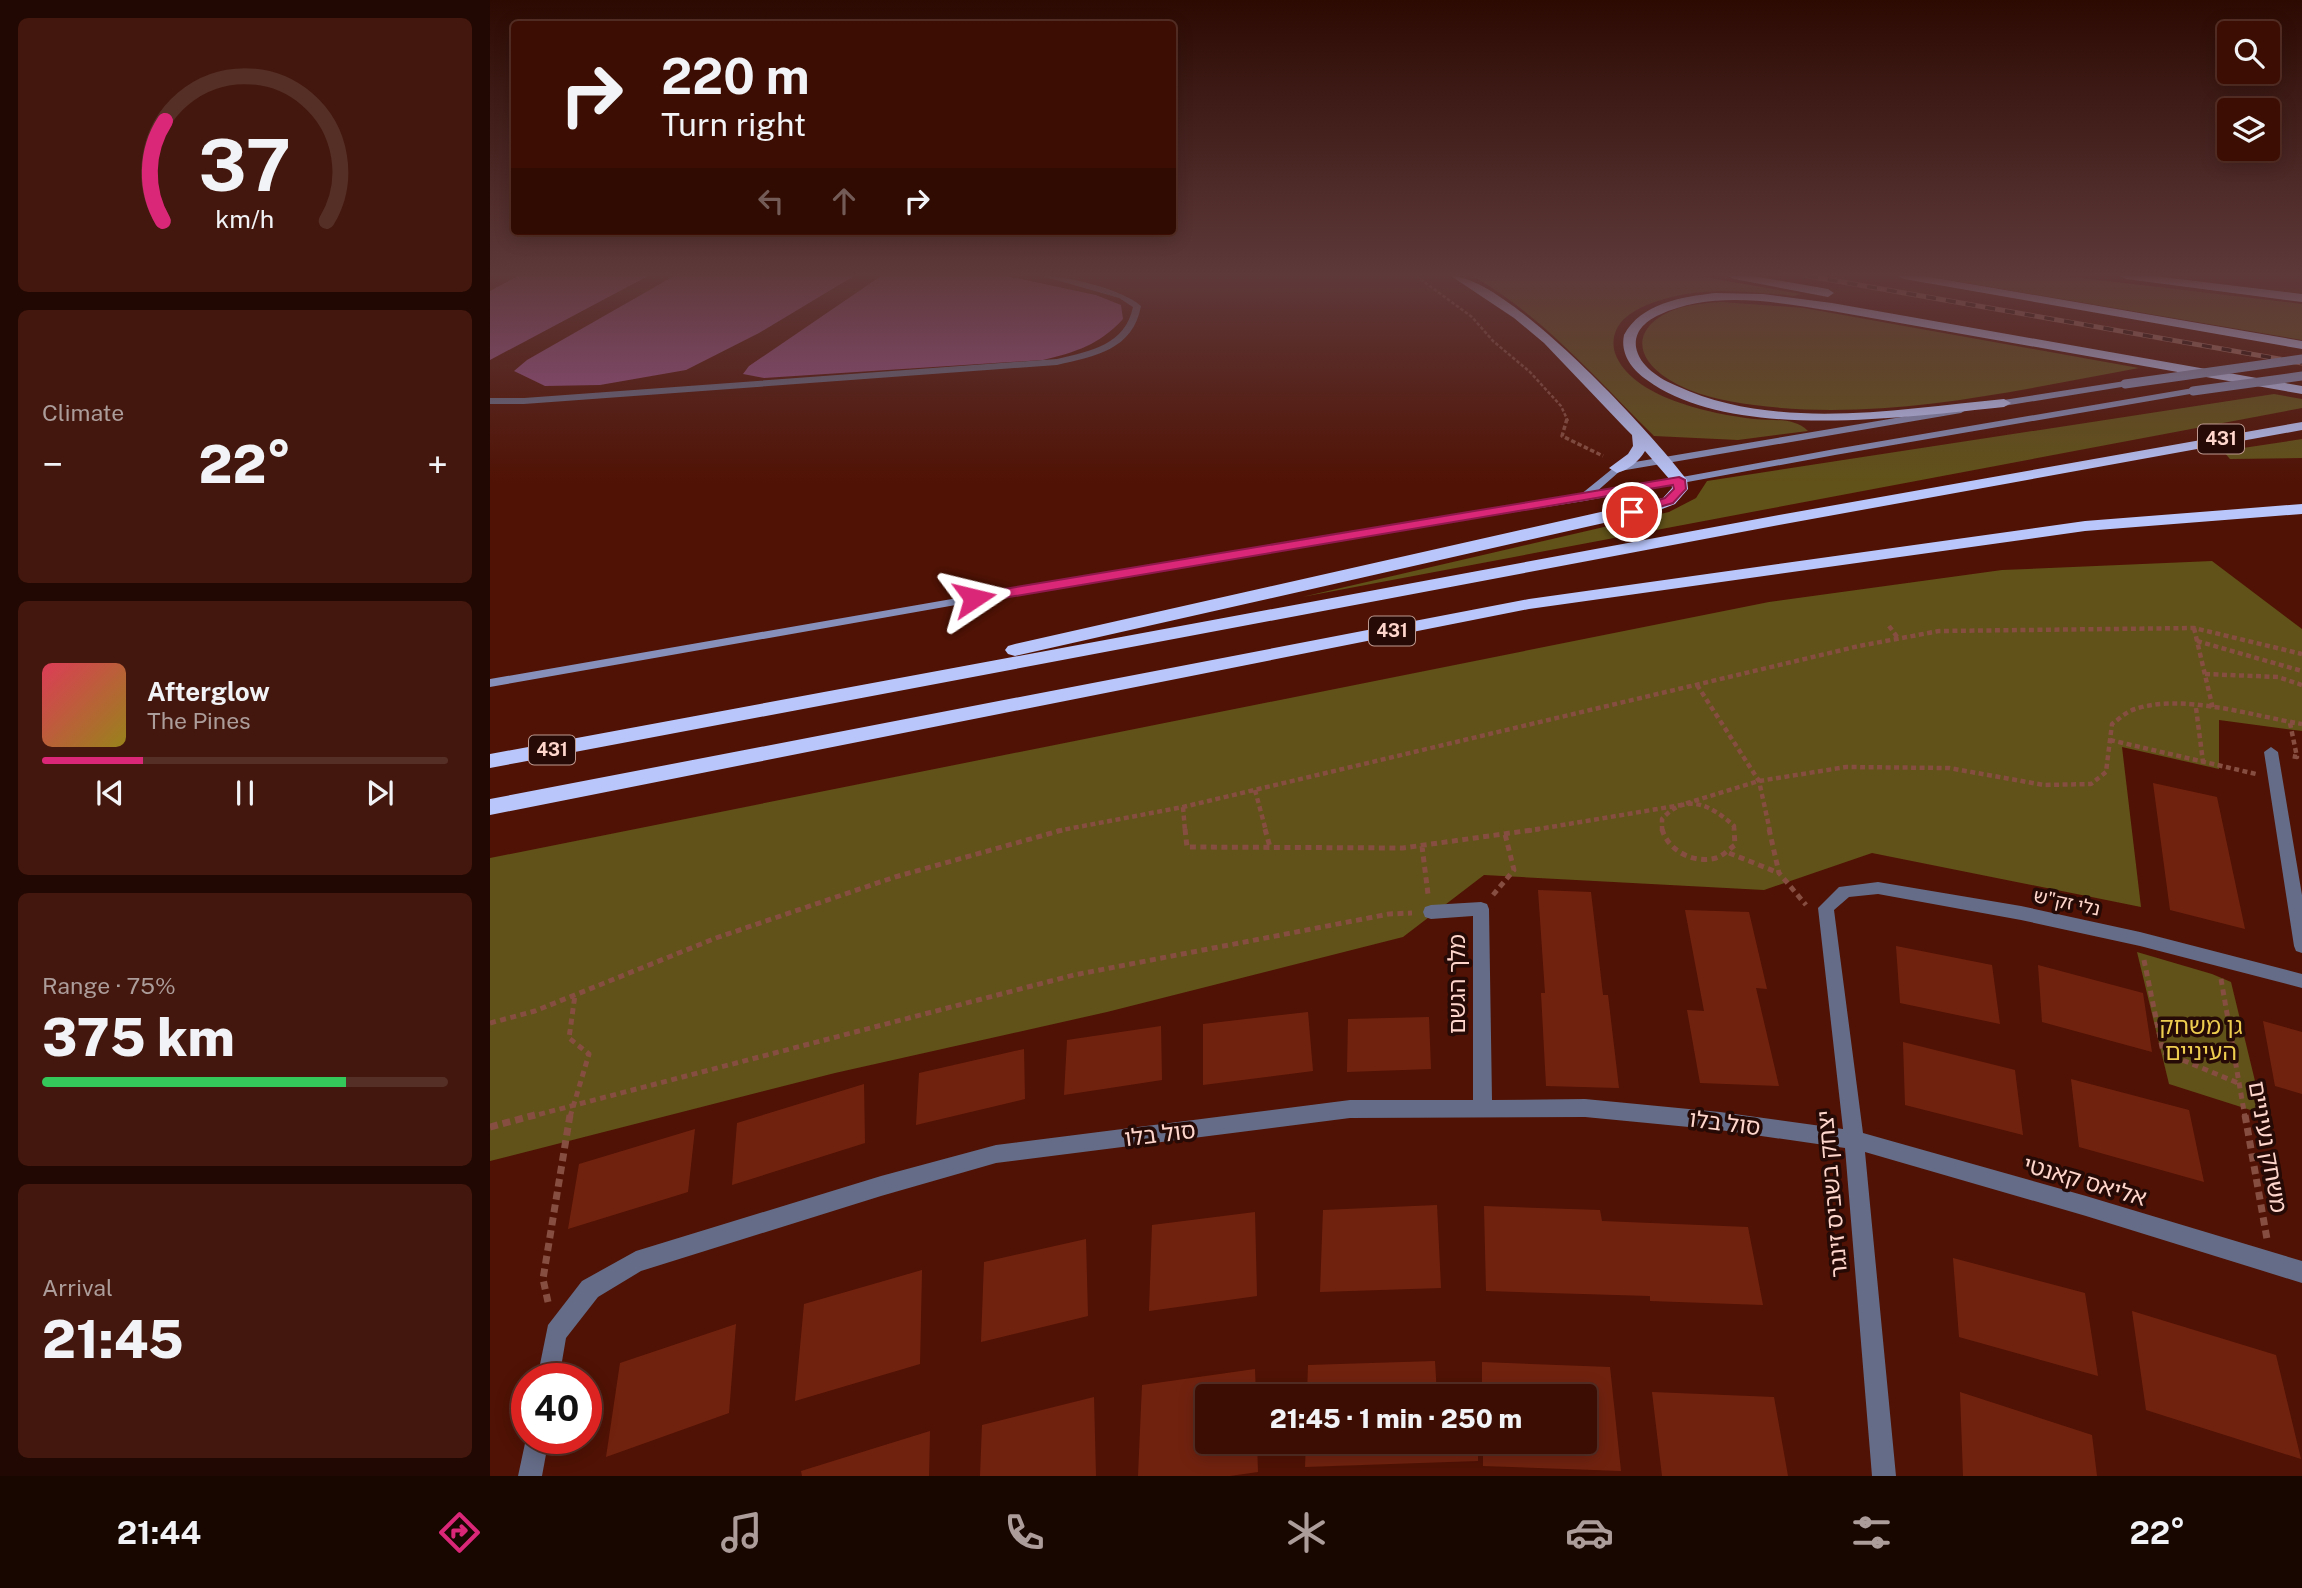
<!DOCTYPE html>
<meta charset="utf-8">
<style>
body{margin:0;font-family:"Public Sans","Noto Sans Hebrew",sans-serif;background:#43170d;color:#f1f3f6;height:100vh;display:flex;flex-direction:column;font-size:26px;white-space:nowrap}
*{box-sizing:border-box;margin:0}
p{font-size:23px;color:#ac9c9a}
.icon{flex:none;width:38px;height:38px;fill:none;stroke:currentColor;stroke-width:2;stroke-linecap:round;stroke-linejoin:round}
.map{position:relative;flex:1;overflow:hidden}
.side{display:flex;flex-direction:column;gap:18px;padding:18px;background:#210802;width:490px}
.side>*{flex:none}
.banner{position:absolute;left:21px;top:21px;width:665px;height:214px;border-radius:7px;box-shadow:0 4px 18px #0003,0 0 0 2px #552e25;background:#3c0e03;color:#f1f3f6;overflow:hidden}
.tools{position:absolute;left:1727px;top:21px;display:grid;gap:14px}
.tools a{display:grid;place-items:center;width:63px;height:63px;border-radius:7px;background:#3c0e03;box-shadow:0 4px 18px #0003,0 0 0 2px #552e25;font-size:35px}
.speed{position:absolute;left:21px;top:1363px;display:flex;gap:14px;font-size:35px;font-weight:700;text-align:center}
.speed>*{display:grid;place-content:center;width:91px;height:91px;border-radius:50%;background:#3c0e03;box-shadow:0 4px 18px #0003,0 0 0 2px #552e25;line-height:1}
.speed .limit{border:10px solid #d22;background:#fff;color:#111}
.pin{position:absolute;display:grid;place-items:center;width:60px;height:60px;color:#fff;margin:-30px;border:4px solid #fff;border-radius:50%;box-shadow:0 2px 7px #0007}
.me{position:absolute;width:77px;margin:-38px;rotate:80deg;stroke-linejoin:round;filter:drop-shadow(0 0 5px #0008)}
.turn{display:flex;align-items:center;gap:24px;height:147px;padding:0 35px;font-size:32px}
.turn .icon{width:91px;height:91px;stroke-width:2.5}
.turn b{display:block;font-size:49px;line-height:60px}
.lanes{display:flex;align-items:center;height:66px;padding:0 35px;background:#0003;justify-content:center;gap:35px;direction:ltr}
.lanes .off{opacity:.35}
.big{font-size:52px;font-weight:800;line-height:1.1}
.side .widget{flex:1;display:flex;flex-direction:column;justify-content:center;gap:10px;min-width:0;padding:0 24px;border-radius:10px;background:#43170d}
.side .dial{align-items:center;gap:0}
.dial svg{height:182px;overflow:visible;fill:none;stroke:#552e25;stroke-width:7;stroke-linecap:round;text-anchor:middle}
.dial text{fill:#f1f3f6;stroke:none}
.song{display:flex;align-items:center;gap:21px}
.cover{width:84px;height:84px;border-radius:10px;background:linear-gradient(135deg,hsl(350 70% 55%),hsl(50 70% 35%))}
.played{height:7px;border-radius:4px;background:linear-gradient(90deg,#db2777 25%,#552e25 25%)}
.keys{display:flex;justify-content:space-around;direction:ltr}
.heat{display:flex;justify-content:space-between;align-items:center;font-size:38px;direction:ltr}
.charge{height:10px;border-radius:5px;background:linear-gradient(90deg,#34c759 75%,#552e25 0)}
.trip{position:absolute;left:705px;top:1384px;width:402px;height:70px;border-radius:7px;background:#3c0e03;box-shadow:0 4px 18px #0003,0 0 0 2px #552e25;font-weight:800;line-height:70px;text-align:center}
.dock{display:flex;height:112px;justify-content:space-around;align-items:center;background:#180601;color:#ac9c9a}
.dock .icon{width:49px;height:49px}
.dock .selected{color:#db2777}
.dock b{font-size:32px;color:#f1f3f6}
main{display:flex;flex:1;min-height:0}
.map>svg:first-child{display:block}
.green{fill:#615219}
.water{fill:#97538a}
.building{fill:#71220f}
.lines{fill:none;stroke-linecap:round;stroke-linejoin:round}
.path-far4{stroke:#864e41;stroke-width:2.5;stroke-dasharray:3.5 2;stroke-linecap:butt}
.path-far3{stroke:#864e41;stroke-width:3.5;stroke-dasharray:4.5 2.5;stroke-linecap:butt}
.path-far2{stroke:#864e41;stroke-width:4.5;stroke-dasharray:5 3.5;stroke-linecap:butt}
.path-far1{stroke:#864e41;stroke-width:5;stroke-dasharray:6 4.5;stroke-linecap:butt}
.path{stroke:#864e41;stroke-width:7;stroke-dasharray:8 5;stroke-linecap:butt}
.lane{fill:#656c87;fill-rule:evenodd}
.street{fill:#656c87;fill-rule:evenodd}
.secondary{fill:#8690bb;fill-rule:evenodd}
.highway{fill:#b9c6fb;fill-rule:evenodd}
.rail-casing{stroke:#a26e62;stroke-width:5}
.rail{stroke:#250a05;stroke-width:3.5;stroke-dasharray:10;stroke-linecap:butt}
.secondary-bridge{stroke:#8690bb;stroke-width:9}
.route{fill:#db2777;stroke:#8e194d;stroke-width:2}
.labels{text-anchor:middle;stroke-width:7;stroke-linejoin:round;paint-order:stroke}
.shield{fill:#250a05;stroke:#be9990;stroke-width:2}
.shield-label{font-size:18px;font-weight:bold;fill:#ffd6cc}
.street-label{font-size:19px;fill:#ffd6cc;stroke:#250a05}
.near-street-label{font-size:23px;fill:#ffd6cc;stroke:#250a05}
.near-park-label{font-size:23px;fill:#edcc4f;stroke:#250a05}
</style>
<main>
<section class="side">
<div class="widget dial"><svg viewBox="0 0 100 80">
<path d="M14 69A42 42 0 1 1 86 69"/>
<path d="M14 69A42 42 0 0 1 15 25" stroke="#db2777"/>
<text x="50" y="56" font-size="32" font-weight="700">37</text>
<text x="50" y="72" font-size="11">km/h</text>
</svg></div>
<div class="widget"><p>Climate</p>
<div class="heat"><a>−</a><b class="big">22°</b><a>+</a></div>
</div>
<div class="widget">
<div class="song"><i class="cover"></i><div><b>Afterglow</b><p>The Pines</p></div></div>
<div class="played"></div>
<div class="keys"><svg class="icon" aria-label="previous" viewBox="0 0 24 24"><path d="M18 5L8 12l10 7zM5 5v14"/></svg><svg class="icon" aria-label="pause" viewBox="0 0 24 24"><path d="M8 5v14M16 5v14"/></svg><svg class="icon" aria-label="next" viewBox="0 0 24 24"><path d="M6 5l10 7-10 7zM19 5v14"/></svg></div>
</div>
<div class="widget"><p>Range · 75%</p><b class="big">375 km</b><div class="charge"></div></div>
<div class="widget"><p>Arrival</p><b class="big">21:45</b></div>
</section>
<div class="map">
<svg width="1812" height="1476" viewBox="0 0 1812 1476">
<rect width="100%" height="100%" fill="#501204"/>
<path class="green" d="M983,276h226l102,18 -7,2c-39,-4 -83,-9 -122,1 -16,4 -35,10 -48,22 -9,9 -13,21 -9,34 16,45 97,61 139,66 19,2 40,-2 54,12l-70,9 -84,-4c-58,-57 -110,-119 -181,-160z
M1436,276h138l238,28v36z
M1231,302l83,6 335,60c-126,23 -257,54 -385,37 -30,-4 -61,-10 -86,-26 -40,-26 -31,-57 11,-71 14,-4 28,-5 42,-6z
M1784,394l28,5v9l-1000,189 367,-85 27,-14 11,-17z
M1812,439v19l-72,1 -7,-8z
M1722,561l90,68v102l-83,-11v49l-97,-22 19,160 -269,-54 -108,37 -280,-15 -81,62 -296,75 -272,61 -345,88v-303l1279,-256 233,-32z
M1647,952l75,22 19,8 32,132 -94,-30z"/>
<path class="water" d="M28,276h130l-158,84v-69z
M184,276h180l-95,57 -73,37 -86,15 -55,1 -31,-15 13,-11z
M391,276h125l90,19 25,10 2,14c-24,26 -47,33 -80,41l-279,18 -21,-4 6,-8z"/>
<path class="building" d="M1663,783l64,14 28,132 -75,-19z
M1048,890l53,2 12,103h5l11,93 -73,-2 -5,-93h4z
M1195,910l64,2 18,77 -11,-1 23,98 -79,-3 -13,-73 17,1z
M1406,946l96,19 8,59 -100,-21z
M1548,965l105,28 9,59 -110,-30z
M818,1012l5,59 -110,14v-61z
M939,1017l2,52 -84,3 1,-53z
M1773,1021l39,11v62l-27,-8z
M671,1026l1,54 -98,15 3,-55z
M1413,1042l112,28 8,65 -118,-30z
M534,1049l1,50 -109,26 3,-52z
M1581,1079l118,31 15,72 -125,-35z
M374,1084l1,59 -133,42 5,-62z
M205,1129l-7,63 -120,37 11,-65z
M947,1205l4,83 -121,4 3,-82z
M994,1206l116,4 2,11 146,6 15,78 -113,-4v-5l-164,-5z
M765,1212l2,84 -108,15 3,-86z
M596,1239l2,77 -107,26 3,-80z
M1463,1258l132,35 13,83 -139,-39z
M432,1270l-2,94 -125,37 9,-97z
M1642,1311l144,44 25,104 -155,-49z
M246,1324l-7,89 -123,44 14,-94z
M945,1361l2,35h-130l1,-31z
M992,1362l128,5 11,104 -138,-5v-24h103v-46h-104z
M765,1369l1,27h-48v46h49l1,30 -28,4h-92l4,-91z
M1162,1392l122,5 14,79h-126z
M1470,1392l132,43 5,41h-134z
M604,1397l2,79h-116l2,-51z
M440,1431l-1,45h-127l-1,-5z
M816,1442h172v19l-173,6z"/>
<g class="lines">
<path class="path-far4" d="M926,276l56,41 21,24 37,31 31,34 7,15"/>
<path class="path-far3" d="M1077,419l-5,17 41,20"/>
<path class="path-far2" d="M1399,626l9,12
M1704,628l19,81
M1707,641l105,30
M1715,674l73,3 24,8
M1207,685l62,96 11,50
M1706,708l7,54
M1800,723l7,34 -6,-1
M1620,740l146,34
M765,790l11,41
M693,807l2,24
M567,831l126,-24 676,-161 80,-15 255,-3 108,26
M1037,831l154,-26 78,-24 87,-14 103,1 95,17 47,-1 15,-12 6,-48c7,-5 14,-12 23,-15 47,-16 119,7 167,15
M1172,831v-12c24,-27 49,-14 72,7v5"/>
<path class="path-far1" d="M695,829l2,18 216,1 136,-19
M775,829l5,18
M1172,829c6,22 32,35 54,29 7,-2 13,-9 19,-13l-1,-16
M1279,829l10,44 27,32
M932,846l6,48
M1239,853l50,20
M1003,895l21,-25 -9,-36
M1654,960l19,92 75,31
M1731,979l24,138
M0,1023l45,-12 181,-73 179,-61 171,-48
M39,1117l545,-142 315,-61 23,-1
M80,1117l19,-63 -20,-16 6,-43"/>
<path class="path" d="M1755,1115l22,124
M0,1127l45,-12
M58,1302l-5,-23 27,-164"/>
<path class="lane" d="M552,276c26,0 80,13 99,30 -8,44 -46,50 -84,59l-533,39h-34v-6h34l533,-39c34,-8 68,-14 76,-52l-14,-9z"/>
<path class="street" d="M1781,747l7,5 24,143v58l-6,-2 -2,-5 -30,-194z
M1388,882l143,24 119,26 162,42v14l-162,-42 -119,-26 -143,-26 -29,3 -15,13 29,223 223,63 216,65v22l-216,-67 -221,-64 31,324h-24l-27,-328 -125,-18 -135,-13 -235,1 -354,45 -115,33 -240,75 -43,26 -32,41 -7,41h-22l11,-54 34,-44 54,-30 245,-75 115,-31 354,-45h123v-184l-42,3 -6,-2 -2,-5 2,-5 6,-2 50,-3 6,2 2,5 3,191 93,-1 135,13 123,17 -25,-221 21,-21z
M37,1434v4h22l-7,38h-24z"/>
<path class="secondary" d="M1635,381l5,3 -2,2 -137,22 -5,-3 5,-3z
M1703,388l3,1v4l-361,62 -251,46 -395,63 -699,123v-8l699,-121 391,-63 37,-30 344,-58 5,3 -5,3 -341,58 -25,22 240,-44z"/>
<path class="highway" d="M961,276c56,0 201,157 236,204l1,9 -13,15 -18,7 -642,145 -7,-2 -3,-4 3,-4 7,-2 648,-146 9,-10 -1,-7 -26,-30c-6,10 -16,19 -28,22l-8,-5 19,-14 5,-8 -1,-11 -7,-7 -81,-85 -30,-25z
M1238,276h25l75,13 6,4 -6,4 -94,-18z
M1408,276h26l378,65v8l-398,-70z
M1630,276h34l148,18v8l-176,-23z
M1225,293l48,1 69,9 470,83v8l-470,-83c-57,-9 -119,-21 -173,4 -13,6 -25,16 -23,32 3,19 24,32 41,39 100,46 222,23 327,13l7,4 -7,4c-99,10 -273,35 -357,-27 -15,-10 -27,-26 -23,-45 17,-32 58,-38 91,-42z
M1812,422v8l-523,95 -1289,243v-14l1289,-239z
M1812,504v10l-217,17 -556,78 -1039,206v-16l1039,-200 556,-78z"/>
<g class="rail-casing">
<path id="rail" d="M1318,276l494,87"/>
</g>
<use href="#rail" class="rail"/>
<path class="secondary-bridge" d="M1635,384l177,-25
M1703,391l109,-15"/>
</g>
<linearGradient id="sky" x2="0" y2="1"><stop stop-color="#2c0a02"/><stop offset="0.57" stop-color="#5e393a"/><stop offset="1" stop-color="#5e393a" stop-opacity="0"/></linearGradient>
<rect width="1812" height="483" fill="url(#sky)"/>
<path class="route" d="M1189,477l6,3 1,9 -13,14 -41,12 -4,-1v-5l37,-11 9,-9 -1,-4 -699,118 -7,-5 7,-4z"/>
<g class="labels">
<g class="shield">
<rect x="1708" y="424.5" width="46" height="29" rx="5"/>
<rect x="879" y="616.5" width="46" height="29" rx="5"/>
<rect x="39" y="735.5" width="46" height="29" rx="5"/>
</g>
<g class="shield-label">
<text x="1731" y="445">431</text>
<text x="902" y="637">431</text>
<text x="62" y="756">431</text>
</g>
<g class="street-label">
<text transform="translate(1577 902) rotate(12)" y="7">נלי זק"ש</text>
</g>
<g class="near-street-label">
<text transform="translate(967 984) rotate(-90)" y="8">מלך הגשם</text>
<text transform="translate(1235 1123) rotate(7)" y="8">סול בלו</text>
<text transform="translate(670 1134) rotate(-7)" y="8">סול בלו</text>
<text transform="translate(1778 1147) rotate(80)" y="8">משחק נעיניים</text>
<text transform="translate(1595 1181) rotate(16)" y="8">אליאס קאנטי</text>
<text transform="translate(1342 1194) rotate(-95)" y="8">יצחק בשביס זינגר</text>
</g>
<g class="near-park-label">
<text x="1711" y="1034">גן משחק<tspan x="1711" dy="26">העיניים</tspan></text>
</g>
</g>
</svg>
<div class="tools">
<a><svg class="icon" aria-label="search" viewBox="0 0 24 24"><circle cx="10" cy="10" r="6"/><path d="M15 15l6 6"/></svg></a>
<a><svg class="icon" aria-label="layers" viewBox="0 0 24 24"><path d="M12 4l9 5-9 5-9-5zM3 14l9 5 9-5"/></svg></a>
</div>
<div class="speed"><div class="limit">40</div></div>
<div class="pin" style="left:1142px;top:512px;background:#d93025"><svg class="icon" aria-label="arrive" viewBox="0 0 24 24"><path d="M6 21V4h12l-3 4 3 4H6"/></svg></div>
<svg class="me" style="left:484px;top:598px" viewBox="-20 -20 40 40"><path d="M0-17L14 15 0 8-14 15z" fill="#db2777" stroke="#fff" stroke-width="4"/></svg>
<div class="trip">21:45 · 1 min · 250 m</div>
<div class="banner">
<div class="turn"><svg class="icon" aria-label="right" viewBox="0 0 24 24"><path d="M7 20v-9h11M14 6l5 5-5 5"/></svg><div><b>220 m</b>Turn right</div></div>
<div class="lanes"><svg class="icon off" aria-label="left" viewBox="0 0 24 24"><path d="M17 20v-9H6M10 6l-5 5 5 5"/></svg><svg class="icon off" aria-label="ahead" viewBox="0 0 24 24"><path d="M12 20V5M6 11l6-6 6 6"/></svg><svg class="icon" aria-label="right" viewBox="0 0 24 24"><path d="M7 20v-9h11M14 6l5 5-5 5"/></svg></div>
</div>
</div>
</main>
<nav class="dock">
<b>21:44</b>
<svg class="icon selected" aria-label="directions" viewBox="0 0 24 24"><path d="M12 3l9 9-9 9-9-9zM9 14v-3h6M13 9l2 2-2 2"/></svg>
<svg class="icon" aria-label="music" viewBox="0 0 24 24"><path d="M9 18V5l10-2v13"/><circle cx="6" cy="18" r="3"/><circle cx="16" cy="16" r="3"/></svg>
<svg class="icon" aria-label="phone" viewBox="0 0 24 24"><path d="M5 4h4l2 5-3 2q2 4 5 5l2-3 5 2v4C11 20 4 13 5 4z"/></svg>
<svg class="icon" aria-label="climate" viewBox="0 0 24 24"><path d="M12 3v18M4 7l16 10M4 17L20 7"/></svg>
<svg class="icon" aria-label="car" viewBox="0 0 24 24"><path d="M5 17H2v-5l4-1 3-4h7l3 4 3 1v5h-3M9 17h6M6 11h13"/><circle cx="7" cy="17" r="2"/><circle cx="17" cy="17" r="2"/></svg>
<svg class="icon" aria-label="filters" viewBox="0 0 24 24"><path d="M4 7h16M4 17h16"/><circle cx="9" cy="7" r="2"/><circle cx="15" cy="17" r="2"/></svg>
<b>22°</b>
</nav>
